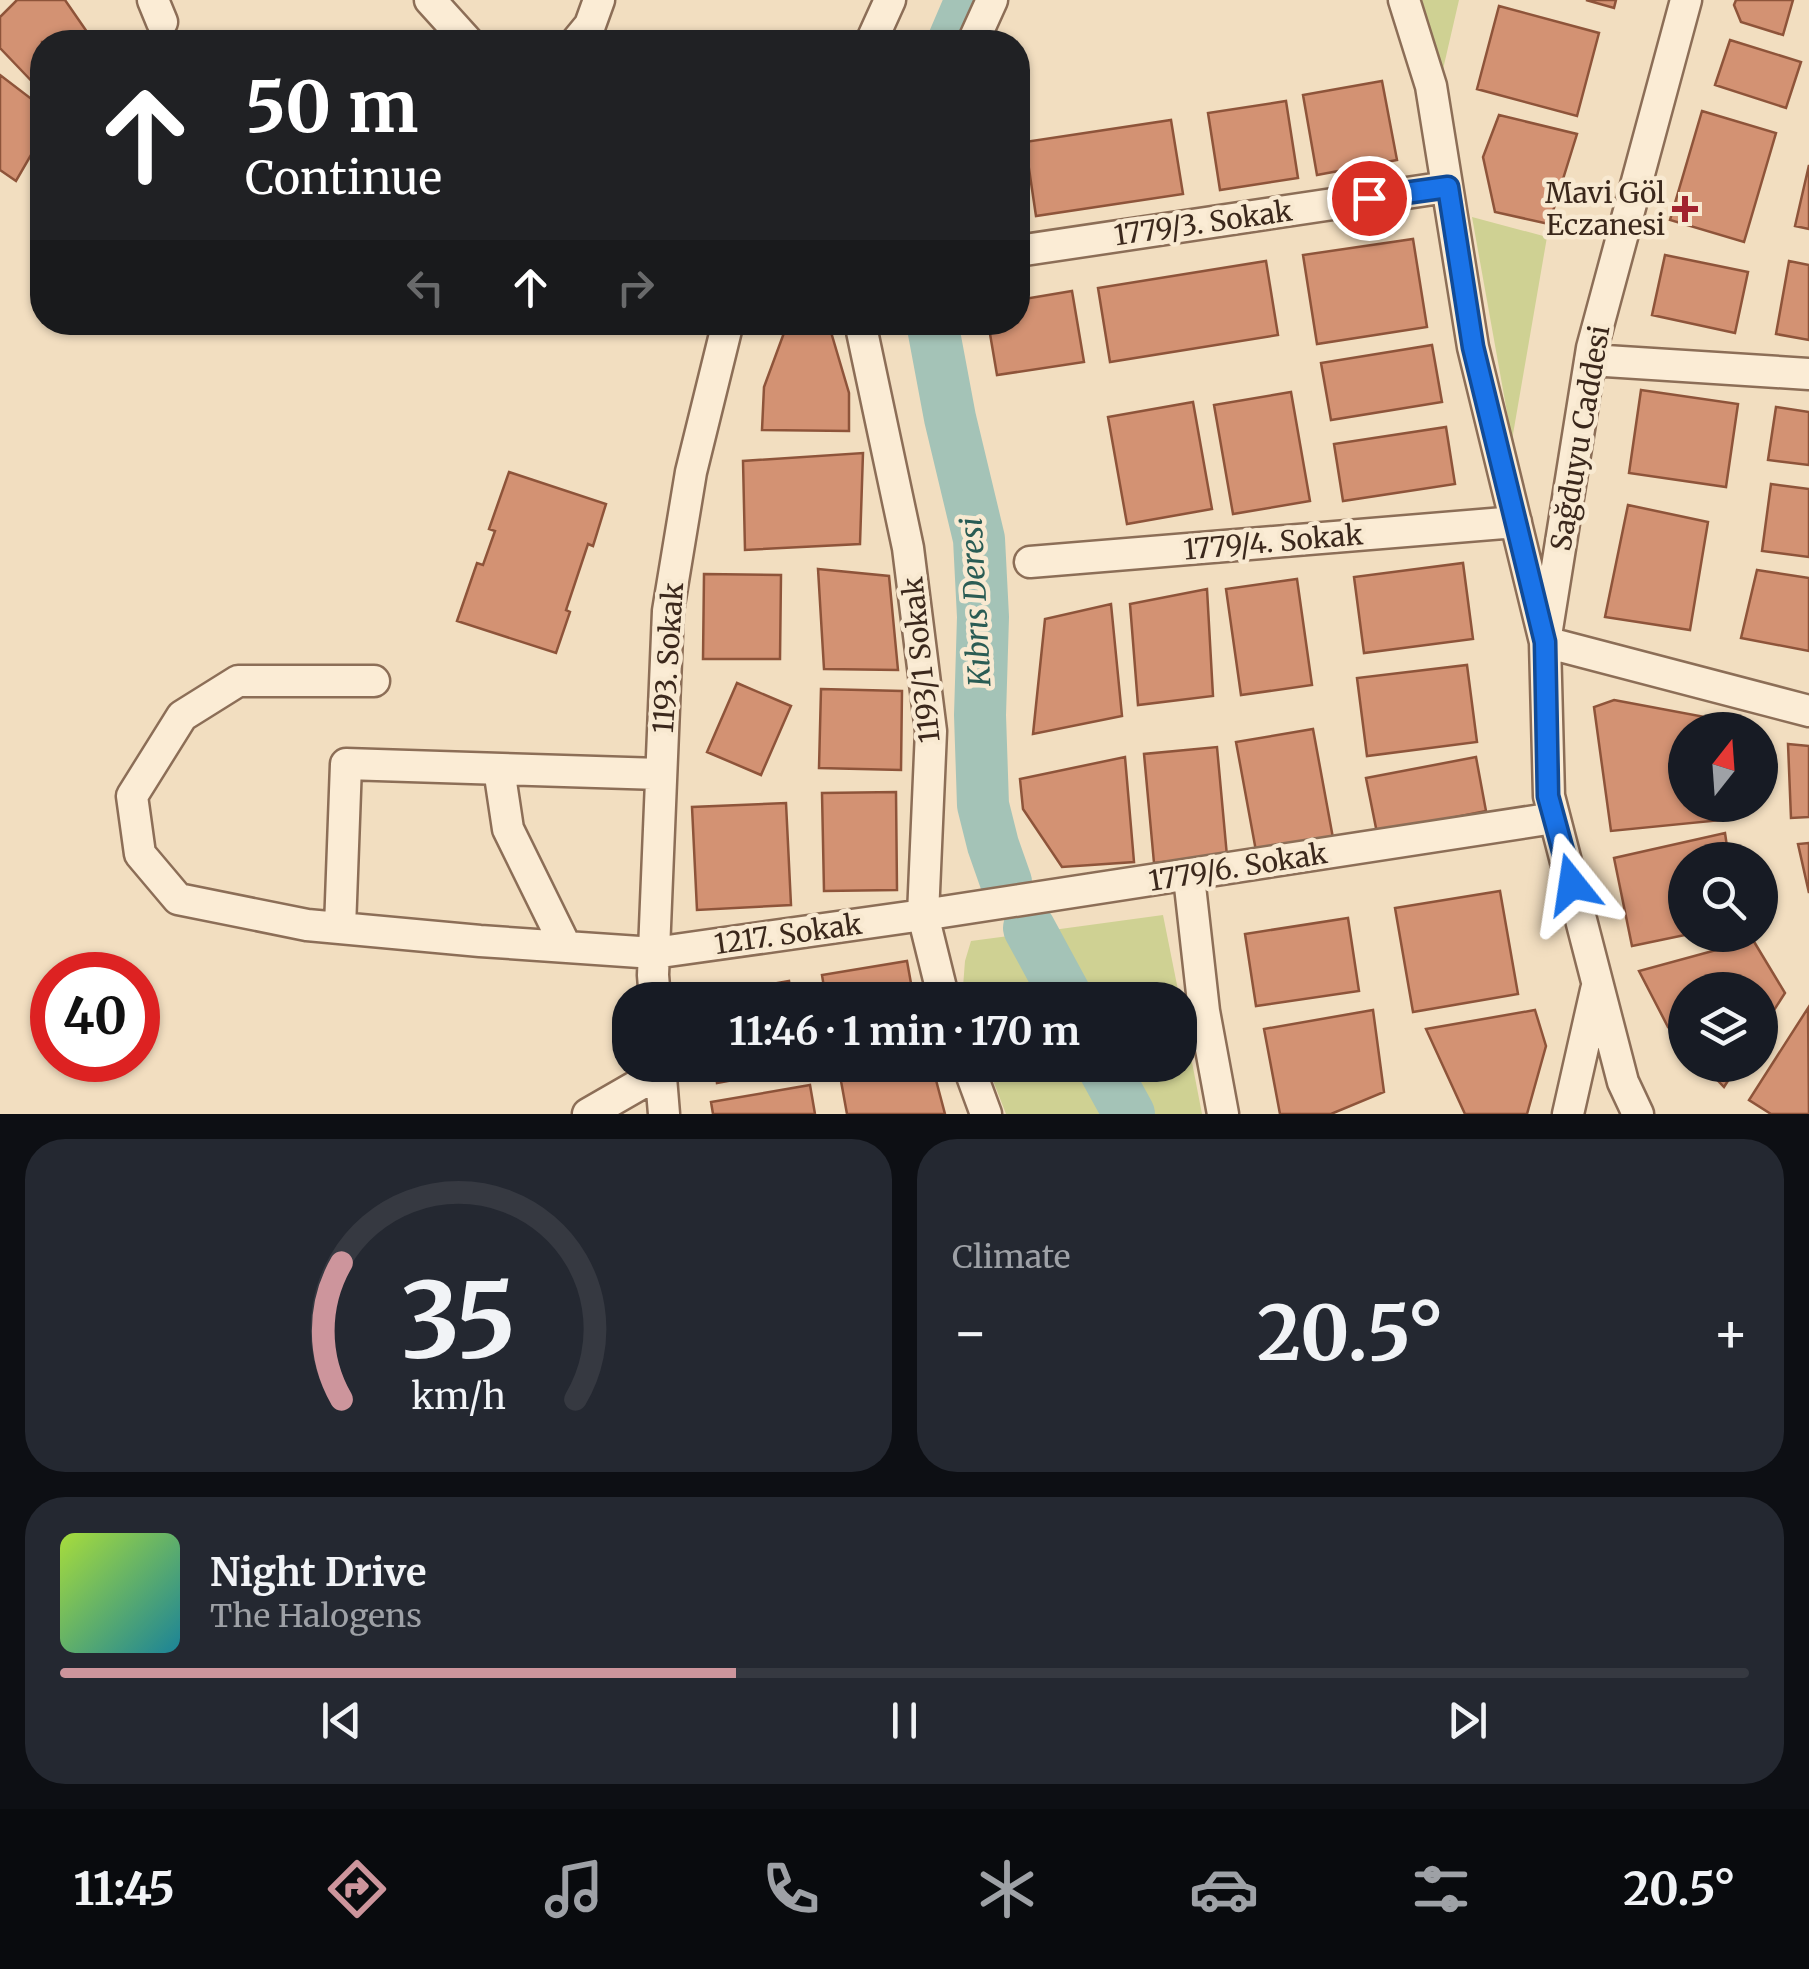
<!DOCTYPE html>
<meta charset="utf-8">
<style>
body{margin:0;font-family:Merriweather,serif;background:#242831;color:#f1f3f6;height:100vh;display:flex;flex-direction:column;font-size:38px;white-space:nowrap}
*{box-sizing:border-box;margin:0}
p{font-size:32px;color:#9ea1a6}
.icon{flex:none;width:55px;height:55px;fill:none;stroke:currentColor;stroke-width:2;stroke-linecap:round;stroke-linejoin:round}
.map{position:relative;height:1114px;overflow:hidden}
.drawer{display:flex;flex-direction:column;gap:25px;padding:25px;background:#0d0f14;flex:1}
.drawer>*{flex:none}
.hud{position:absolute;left:30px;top:30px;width:1000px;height:305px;border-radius:40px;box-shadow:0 2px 8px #0004;background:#202124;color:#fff;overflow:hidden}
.needle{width:65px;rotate:17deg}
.buttons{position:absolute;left:1668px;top:712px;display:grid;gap:20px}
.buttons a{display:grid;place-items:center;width:110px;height:110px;border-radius:50%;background:#171b24;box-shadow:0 2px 8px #0004;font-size:50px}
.speed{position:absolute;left:30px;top:952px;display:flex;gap:20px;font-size:50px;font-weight:700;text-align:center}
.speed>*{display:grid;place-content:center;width:130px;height:130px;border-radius:50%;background:#171b24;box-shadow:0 2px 8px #0004;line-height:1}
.speed .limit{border:15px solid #d22;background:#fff;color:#111}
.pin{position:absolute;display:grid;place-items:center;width:85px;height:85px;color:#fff;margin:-42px;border:5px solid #fff;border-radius:50%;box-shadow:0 2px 10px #0007}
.me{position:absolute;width:110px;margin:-55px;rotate:345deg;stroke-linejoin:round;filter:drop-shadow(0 0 8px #0008)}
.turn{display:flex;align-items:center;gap:35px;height:210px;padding:0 50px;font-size:45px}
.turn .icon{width:130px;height:130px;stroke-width:2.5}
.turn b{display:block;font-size:70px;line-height:85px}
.lanes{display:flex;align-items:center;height:95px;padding:0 50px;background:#0003;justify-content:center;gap:50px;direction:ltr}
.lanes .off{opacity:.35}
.big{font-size:75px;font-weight:700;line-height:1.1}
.drawer .card{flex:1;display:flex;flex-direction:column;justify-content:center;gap:15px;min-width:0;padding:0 35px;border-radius:40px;background:#242831}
.drawer .dial{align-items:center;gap:0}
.dial svg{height:260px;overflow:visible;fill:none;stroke:#363941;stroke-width:7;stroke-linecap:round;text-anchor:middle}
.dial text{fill:#f1f3f6;stroke:none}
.song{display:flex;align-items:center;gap:30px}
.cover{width:120px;height:120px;border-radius:15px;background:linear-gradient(135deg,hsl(80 70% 55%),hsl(190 70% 35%))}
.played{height:10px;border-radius:5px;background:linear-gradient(90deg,#cd959c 40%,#363941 40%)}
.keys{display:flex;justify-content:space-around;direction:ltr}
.heat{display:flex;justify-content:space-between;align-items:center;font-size:55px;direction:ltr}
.drawer .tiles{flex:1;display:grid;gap:25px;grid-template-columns:1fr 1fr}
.card:last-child{grid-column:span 2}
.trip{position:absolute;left:612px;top:982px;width:585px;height:100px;border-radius:40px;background:#171b24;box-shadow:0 2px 8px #0004;font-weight:700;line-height:100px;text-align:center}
.menu{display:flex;height:160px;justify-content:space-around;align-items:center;background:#090b0e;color:#9ea1a6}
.menu .icon{width:70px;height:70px}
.menu .current{color:#cd959c}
.menu b{font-size:45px;color:#f1f3f6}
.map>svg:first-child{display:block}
.green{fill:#cfd193}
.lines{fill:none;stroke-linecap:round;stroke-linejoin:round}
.river{stroke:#a4c3b7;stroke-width:52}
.building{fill:#d39273;stroke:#8e543a;stroke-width:2.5}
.minor-casing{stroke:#8c6e57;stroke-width:35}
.minor{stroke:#fbecd5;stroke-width:30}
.route-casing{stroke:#114b97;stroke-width:25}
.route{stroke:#1a73e8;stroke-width:18}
.poi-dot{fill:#a1222e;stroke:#f8e9d1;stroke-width:4}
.labels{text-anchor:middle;stroke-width:9;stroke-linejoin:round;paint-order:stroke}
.poi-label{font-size:28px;fill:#3b281c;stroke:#f8e9d1;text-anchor:end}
.street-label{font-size:28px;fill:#3b281c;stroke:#f8e9d1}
.water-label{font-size:30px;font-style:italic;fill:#2a5c54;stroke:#f8e9d1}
</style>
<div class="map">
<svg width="1809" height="1114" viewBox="0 0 1809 1114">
<rect width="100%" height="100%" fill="#f2dec0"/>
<path class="green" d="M1422,0h37l-18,78z
M1472,217l75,20 -35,203z
M1163,915l17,85h-218l3,-39 6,-20z
M1180,1000l22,114h-196l-19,-49h193z"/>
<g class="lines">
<path class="river" d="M953,42l18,-42
M932,322l18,96 29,121 4,78 -3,98 3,90 10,40 13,37
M1029,928l39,72
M1102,1065l27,49"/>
</g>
<path class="building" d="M17,0h48l29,42h-52v50l-42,-44v-31z
M1586,0h30l-2,8z
M1736,0h57l-10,35 -42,-13 -7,-17z
M1499,6l100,27 -22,83 -100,-27z
M1730,40l71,22 -15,46 -71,-23z
M0,75l42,32v29l-26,45 -16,-11z
M1382,81l15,79 -80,15 -14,-80z
M1286,101l12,77 -78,12 -12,-77z
M1702,111l74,22 -32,109 -74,-22z
M1499,115l78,19 -28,90 -54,-12 -12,-55z
M1171,120l12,74 -147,22 -11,-74z
M1809,165v64l-14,-3z
M1413,239l14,88 -110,17 -14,-89z
M1665,255l83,17 -13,61 -83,-18z
M1266,261l12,74 -168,27 -12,-74z
M1789,261l20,4v75l-33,-6z
M1072,291l12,71 -87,13 -9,-53h30v-22z
M788,322h40l21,71v38l-87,-1 2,-43z
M1432,345l10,57 -111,18 -10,-57z
M1641,390l97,14 -12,83 -97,-14z
M1291,392l19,109 -77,13 -19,-109z
M1193,402l19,107 -85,15 -19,-107z
M1776,407l33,5v53l-41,-5z
M1446,427l9,57 -112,17 -9,-57z
M863,453l-3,91 -115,6 -2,-89z
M509,472l97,32 -13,42 -5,-2 -22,66 4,2 -14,41 -99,-32 20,-58 6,2 12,-34 -6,-2z
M1771,484l38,5v68l-47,-6z
M1628,505l80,17 -18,108 -85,-13z
M1463,563l10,76 -109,14 -10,-76z
M818,569l71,7 9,94 -74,-1z
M1757,570l52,8v73l-68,-13z
M704,574l77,1 -1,84h-77z
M1297,579l15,106 -71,10 -15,-106z
M1207,589l6,107 -75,9 -8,-101z
M1111,604l11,112 -89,18 12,-115z
M1467,665l10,77 -110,14 -10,-78z
M737,683l54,23 -30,69 -54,-23z
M821,689l81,2 -1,79 -82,-2z
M1614,700l91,17 2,13h-22v75h35l2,15 -111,11 -17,-124z
M1313,729l20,109 -77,13 -20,-109z
M1788,744l21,2v71l-18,1z
M1217,747l10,109 -73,7 -10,-109z
M1125,757l9,105 -72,5 -39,-58 -3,-30z
M1476,757l10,54 -109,22 -11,-55z
M896,792l1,98 -73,1 -2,-98z
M786,803l5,102 -94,5 -5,-103z
M1725,833l4,27h-44v75l-53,11 -18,-88z
M1809,843v50l-11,-49z
M1500,891l18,103 -105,18 -18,-104z
M1348,918l11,73 -103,15 -11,-72z
M1753,940l32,53 -25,39v-42h-75v55l-17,-18 -29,-56z
M907,961l7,39h-88l-4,-25z
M789,981l3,19h-86v-4z
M1808,1008l1,106h-38l-22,-14z
M1373,1010l11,82 -53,22h-51l-16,-85z
M1535,1010l11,36 -19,68h-62l-39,-85z
M715,1065h87v2l-85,16z
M932,1065l13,49h-98l-6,-33z
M1703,1065h35l-14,22z
M810,1085l5,29h-102l-2,-12z"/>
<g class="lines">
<g class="minor-casing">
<path id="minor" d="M153,0l9,22
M430,0l38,42
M1404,0l27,86 42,261 72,295 264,69
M576,42l14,-17 9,-25
M871,42l19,-42
M973,42l19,-42
M1018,251l429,-64
M860,322l48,226 23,183 -8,184 21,85
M1590,360l219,14
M1030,562l486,-40
M374,681h-136l-56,35 -50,80 8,58 38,45 129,26 173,16 174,12 269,-38 631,-97
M499,769l9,60 58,118
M1190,886l14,125 19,103
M340,928l6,-164 314,10
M655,1000l-2,-25 15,-364 23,-139 37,-150
M660,1065l4,49
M968,1065l18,49
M588,1114l73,-42
M1568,1114l28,-124
M1638,1114l-15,-32 -74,-286 -4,-154 47,-294 94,-348"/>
</g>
<use href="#minor" class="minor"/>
</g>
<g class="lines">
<g class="route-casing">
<path id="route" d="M1369,198l79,-11 25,160 72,295 3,154 24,88"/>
</g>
<use href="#route" class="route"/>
</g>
<path class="poi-dot" d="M1680 194h10v10h10v10h-10v10h-10v-10h-10v-10h10z"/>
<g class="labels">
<g class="poi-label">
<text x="1665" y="203">Mavi Göl<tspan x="1665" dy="32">Eczanesi</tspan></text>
</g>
<g class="street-label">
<text transform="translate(1203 223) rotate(-8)" y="10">1779/3. Sokak</text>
<text transform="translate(1580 438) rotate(-80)" y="10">Sağduyu Caddesi</text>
<text transform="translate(1273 542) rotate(-5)" y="10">1779/4. Sokak</text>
<text transform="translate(668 658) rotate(-86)" y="10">1193. Sokak</text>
<text transform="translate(921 660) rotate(-96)" y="10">1193/1 Sokak</text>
<text transform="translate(1238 867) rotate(-9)" y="10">1779/6. Sokak</text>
<text transform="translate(788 934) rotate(-8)" y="10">1217. Sokak</text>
</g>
<g class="water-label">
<text transform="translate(976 602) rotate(-93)" y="10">Kıbrıs Deresi</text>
</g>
</g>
</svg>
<div class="buttons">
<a><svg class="needle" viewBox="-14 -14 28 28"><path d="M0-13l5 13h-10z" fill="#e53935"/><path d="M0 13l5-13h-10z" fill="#9ea1a6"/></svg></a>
<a><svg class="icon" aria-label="search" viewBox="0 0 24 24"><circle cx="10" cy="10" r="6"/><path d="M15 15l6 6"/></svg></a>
<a><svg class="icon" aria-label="layers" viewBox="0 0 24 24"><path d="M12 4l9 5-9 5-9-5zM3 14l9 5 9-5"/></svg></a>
</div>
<div class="speed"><div class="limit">40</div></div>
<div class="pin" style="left:1369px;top:198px;background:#d93025"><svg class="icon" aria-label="arrive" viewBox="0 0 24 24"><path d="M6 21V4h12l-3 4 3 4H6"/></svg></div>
<svg class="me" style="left:1572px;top:884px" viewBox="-20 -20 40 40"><path d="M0-17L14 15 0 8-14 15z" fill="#1a73e8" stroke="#fff" stroke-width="4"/></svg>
<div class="trip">11:46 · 1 min · 170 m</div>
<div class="hud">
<div class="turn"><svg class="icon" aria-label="ahead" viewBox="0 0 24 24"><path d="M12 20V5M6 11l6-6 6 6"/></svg><div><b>50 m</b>Continue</div></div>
<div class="lanes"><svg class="icon off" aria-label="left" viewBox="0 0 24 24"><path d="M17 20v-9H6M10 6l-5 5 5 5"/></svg><svg class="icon" aria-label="ahead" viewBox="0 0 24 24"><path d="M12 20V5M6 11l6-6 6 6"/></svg><svg class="icon off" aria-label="right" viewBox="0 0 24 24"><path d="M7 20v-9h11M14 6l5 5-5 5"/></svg></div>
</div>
</div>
<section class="drawer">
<div class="tiles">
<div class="card dial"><svg viewBox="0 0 100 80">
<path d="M14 69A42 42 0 1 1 86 69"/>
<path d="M14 69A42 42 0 0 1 14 27" stroke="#cd959c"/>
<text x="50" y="56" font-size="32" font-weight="700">35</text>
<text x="50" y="72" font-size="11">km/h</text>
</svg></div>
<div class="card"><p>Climate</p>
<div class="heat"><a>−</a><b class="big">20.5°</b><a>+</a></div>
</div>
<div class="card">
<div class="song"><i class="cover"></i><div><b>Night Drive</b><p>The Halogens</p></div></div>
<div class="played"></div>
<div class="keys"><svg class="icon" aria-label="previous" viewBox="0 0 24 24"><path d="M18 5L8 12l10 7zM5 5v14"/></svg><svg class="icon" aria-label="pause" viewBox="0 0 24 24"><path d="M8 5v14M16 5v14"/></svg><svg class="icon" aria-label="next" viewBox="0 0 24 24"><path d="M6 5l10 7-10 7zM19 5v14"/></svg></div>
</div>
</div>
</section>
<nav class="menu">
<b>11:45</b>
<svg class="icon current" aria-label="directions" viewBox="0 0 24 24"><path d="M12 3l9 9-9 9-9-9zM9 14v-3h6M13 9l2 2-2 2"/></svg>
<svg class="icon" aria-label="music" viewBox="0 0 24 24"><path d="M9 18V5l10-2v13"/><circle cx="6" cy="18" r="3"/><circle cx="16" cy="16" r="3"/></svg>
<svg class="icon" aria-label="phone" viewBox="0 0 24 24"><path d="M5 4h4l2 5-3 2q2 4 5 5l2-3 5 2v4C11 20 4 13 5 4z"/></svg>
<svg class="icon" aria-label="climate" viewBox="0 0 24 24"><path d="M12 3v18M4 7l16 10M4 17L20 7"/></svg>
<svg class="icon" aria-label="car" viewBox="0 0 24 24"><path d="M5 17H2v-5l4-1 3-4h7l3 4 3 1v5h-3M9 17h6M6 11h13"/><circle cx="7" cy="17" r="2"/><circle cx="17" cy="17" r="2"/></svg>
<svg class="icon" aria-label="filters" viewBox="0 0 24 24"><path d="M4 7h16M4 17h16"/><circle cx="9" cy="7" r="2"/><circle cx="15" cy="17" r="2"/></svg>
<b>20.5°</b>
</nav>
